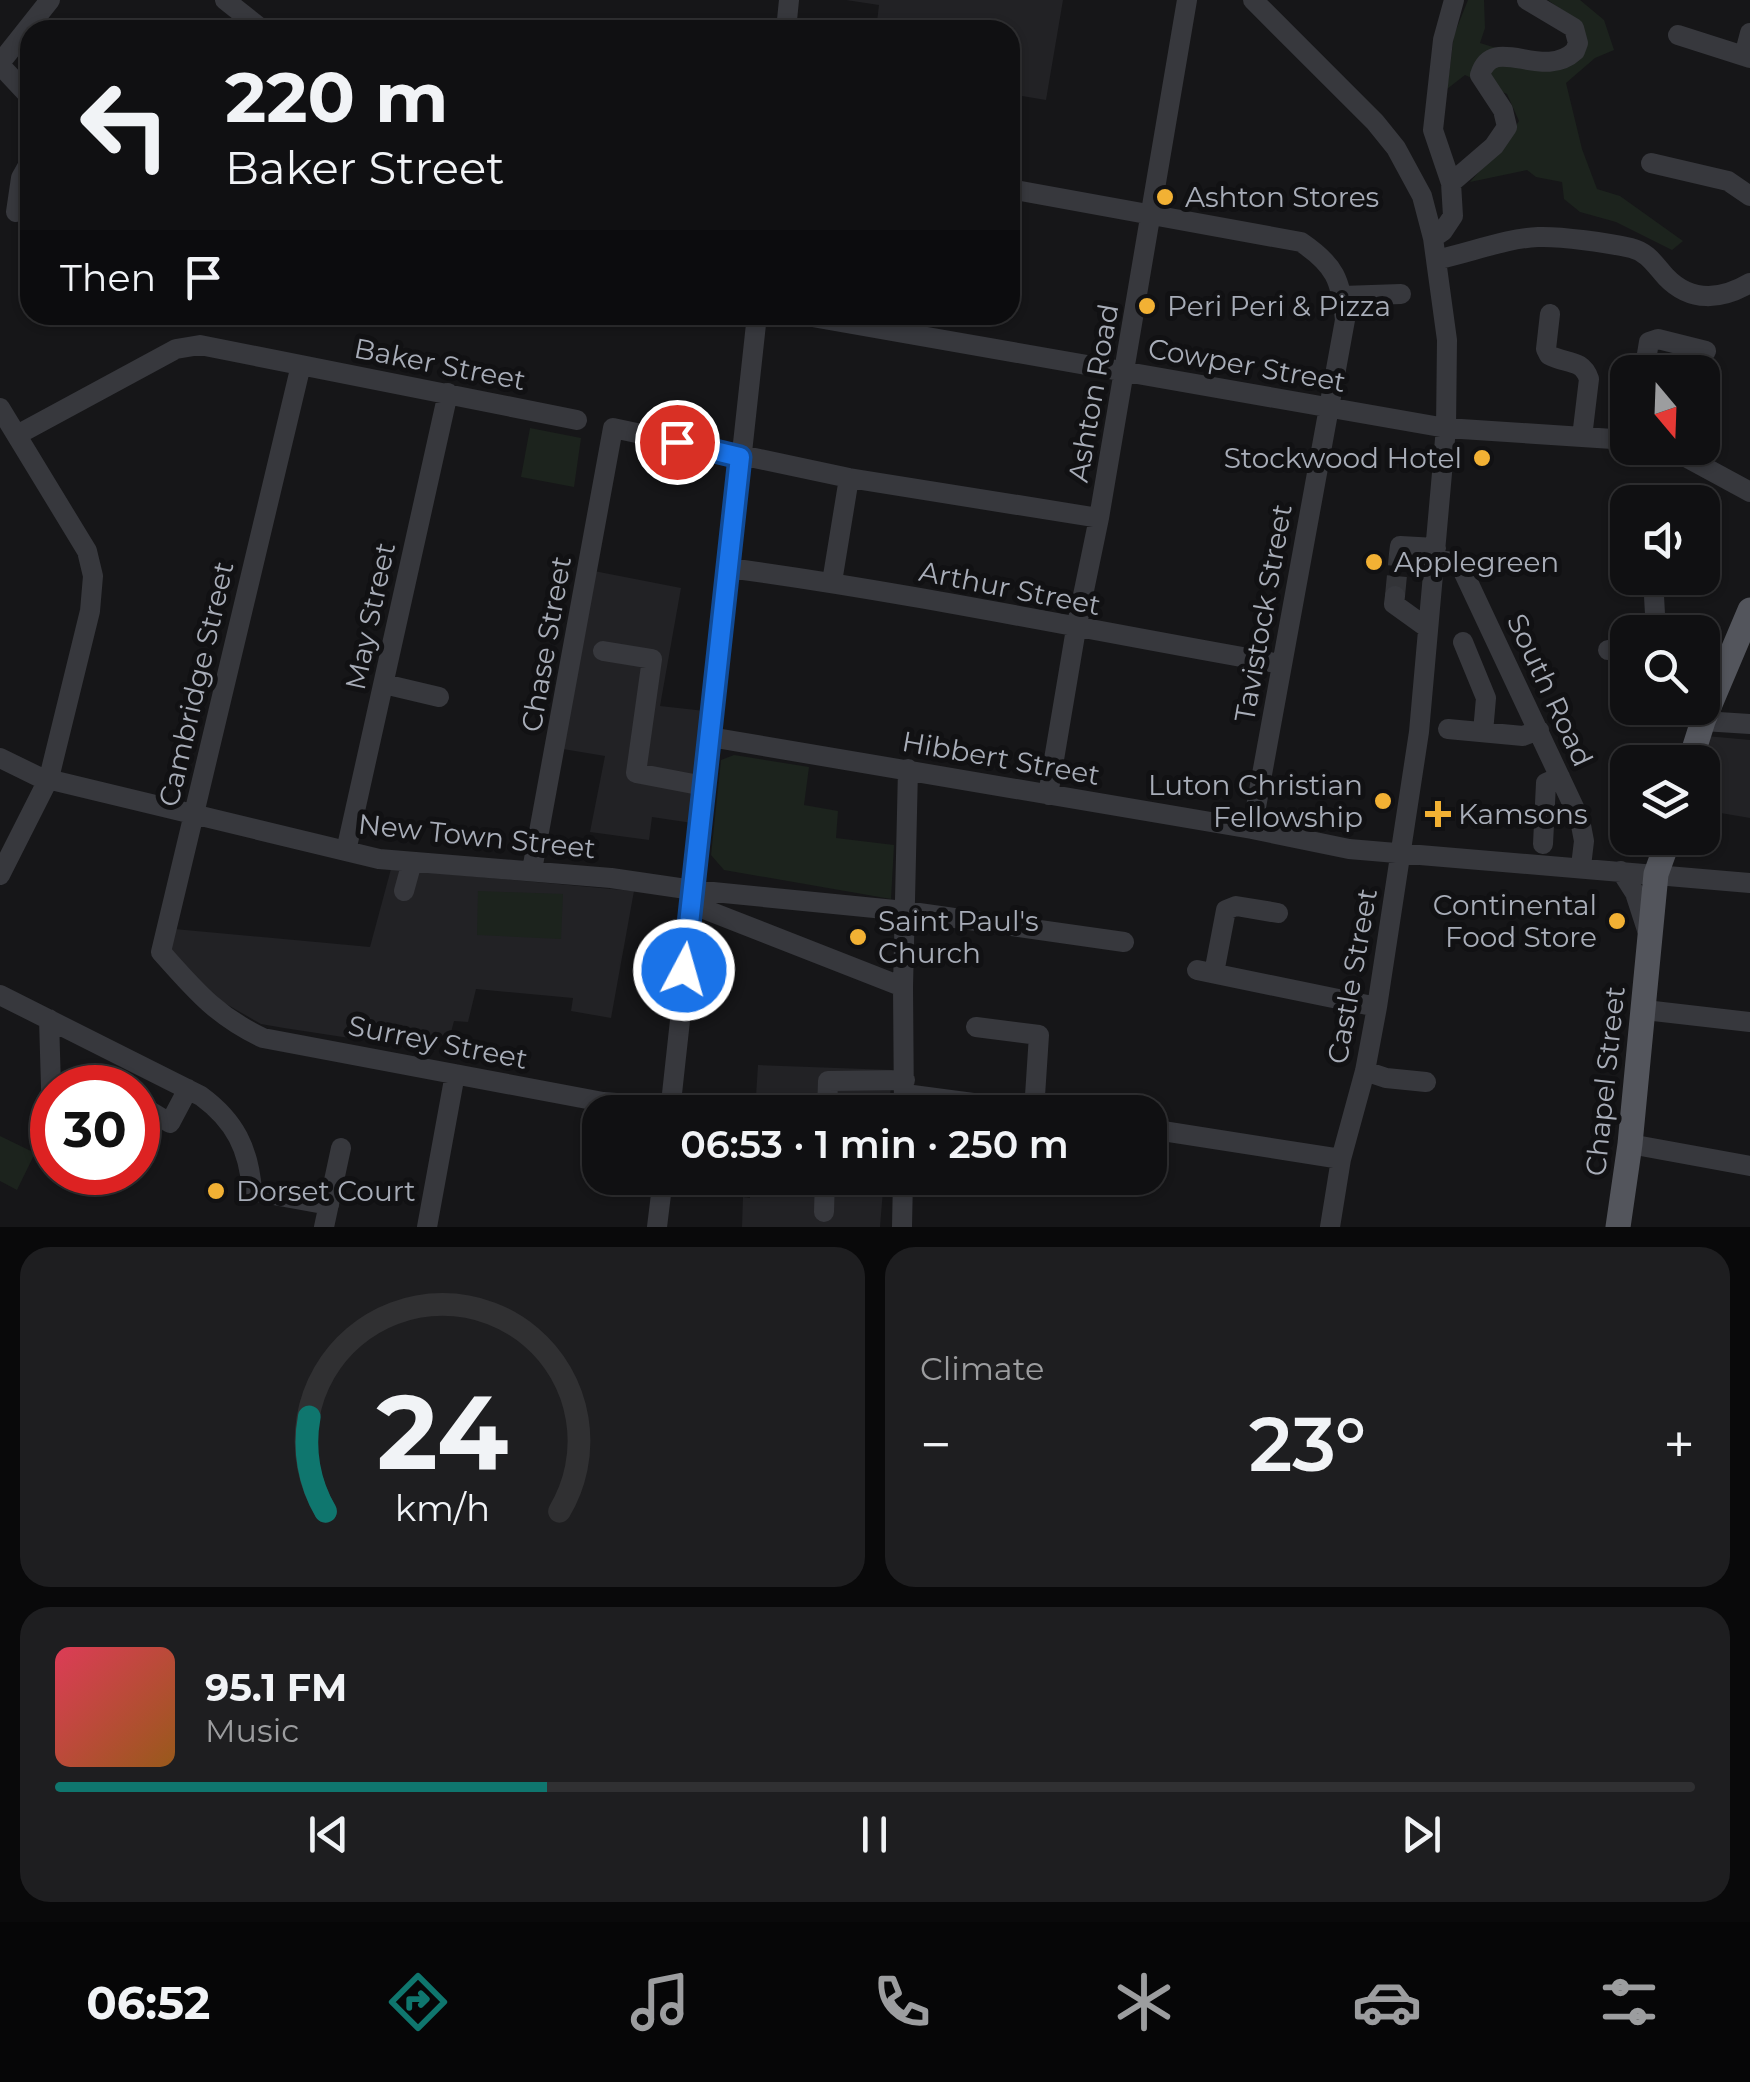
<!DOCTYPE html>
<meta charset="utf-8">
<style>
body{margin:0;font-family:Montserrat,sans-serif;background:#1e1e20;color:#f1f3f6;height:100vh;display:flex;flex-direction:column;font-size:38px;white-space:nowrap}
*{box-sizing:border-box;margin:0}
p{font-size:32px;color:#9c9d9f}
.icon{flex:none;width:55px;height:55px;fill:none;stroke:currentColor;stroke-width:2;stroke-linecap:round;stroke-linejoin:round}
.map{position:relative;height:1227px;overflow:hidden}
.panel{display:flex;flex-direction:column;gap:20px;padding:20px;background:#09090a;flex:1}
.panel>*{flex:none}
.top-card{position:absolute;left:20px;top:20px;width:1000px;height:305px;border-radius:30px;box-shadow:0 2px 8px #0004,0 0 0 2px #303032;background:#101012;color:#f1f3f6;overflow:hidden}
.needle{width:65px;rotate:161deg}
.controls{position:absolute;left:1610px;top:355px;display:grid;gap:20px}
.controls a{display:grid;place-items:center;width:110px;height:110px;border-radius:20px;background:#101012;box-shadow:0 2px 8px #0004,0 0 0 2px #303032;font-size:50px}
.speed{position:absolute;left:30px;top:1065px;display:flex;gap:20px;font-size:50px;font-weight:700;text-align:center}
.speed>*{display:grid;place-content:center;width:130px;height:130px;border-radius:50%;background:#101012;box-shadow:0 2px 8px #0004,0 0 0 2px #303032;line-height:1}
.speed .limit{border:15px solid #d22;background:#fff;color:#111}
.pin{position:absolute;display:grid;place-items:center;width:85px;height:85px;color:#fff;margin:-42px;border:5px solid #fff;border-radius:50%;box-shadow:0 2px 10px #0007}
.me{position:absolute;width:110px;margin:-55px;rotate:6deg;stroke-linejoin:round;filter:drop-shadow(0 0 8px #0008)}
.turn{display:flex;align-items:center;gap:35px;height:210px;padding:0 40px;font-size:45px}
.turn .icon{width:130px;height:130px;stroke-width:2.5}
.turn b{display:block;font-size:70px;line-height:85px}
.then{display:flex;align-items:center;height:95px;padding:0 40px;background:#0003;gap:20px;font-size:38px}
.big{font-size:75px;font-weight:600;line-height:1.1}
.panel .tile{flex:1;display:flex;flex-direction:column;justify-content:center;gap:15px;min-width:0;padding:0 35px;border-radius:30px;background:#1e1e20}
.panel .dial{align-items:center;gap:0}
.dial svg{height:260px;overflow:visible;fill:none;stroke:#303032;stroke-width:7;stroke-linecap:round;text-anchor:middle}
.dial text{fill:#f1f3f6;stroke:none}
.song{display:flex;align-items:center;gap:30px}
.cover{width:120px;height:120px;border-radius:15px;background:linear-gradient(135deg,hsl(350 70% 55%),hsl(30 70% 35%))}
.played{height:10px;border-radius:5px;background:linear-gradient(90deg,#0f766e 30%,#303032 30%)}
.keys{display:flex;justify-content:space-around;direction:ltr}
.heat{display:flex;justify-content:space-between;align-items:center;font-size:55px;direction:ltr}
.panel .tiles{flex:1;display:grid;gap:20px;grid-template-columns:1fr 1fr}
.tile:last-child{grid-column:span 2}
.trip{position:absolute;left:582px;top:1095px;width:585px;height:100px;border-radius:30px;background:#101012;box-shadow:0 2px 8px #0004,0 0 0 2px #303032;font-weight:600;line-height:100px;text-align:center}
.dock{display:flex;height:160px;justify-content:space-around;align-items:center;background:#060607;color:#9c9d9f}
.dock .icon{width:70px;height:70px}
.dock .current{color:#0f766e}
.dock b{font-size:45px;color:#f1f3f6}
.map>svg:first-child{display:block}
.built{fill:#222225}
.green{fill:#1c231d}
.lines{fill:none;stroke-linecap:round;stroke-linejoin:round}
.minor-tunnel{stroke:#333438;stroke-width:20;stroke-dasharray:20 10;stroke-linecap:butt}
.minor{stroke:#37383d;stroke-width:20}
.major{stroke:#53555c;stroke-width:25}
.route-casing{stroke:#114b97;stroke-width:25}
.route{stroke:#1a73e8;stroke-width:18}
.poi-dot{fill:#f2b134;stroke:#111113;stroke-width:4}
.labels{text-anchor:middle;stroke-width:10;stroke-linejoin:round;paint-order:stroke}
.poi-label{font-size:28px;fill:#a8adb8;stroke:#111113;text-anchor:start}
.street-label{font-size:28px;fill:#a8adb8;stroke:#111113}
</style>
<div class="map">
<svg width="1750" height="1227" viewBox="0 0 1750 1227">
<rect width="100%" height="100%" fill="#161618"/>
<path class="built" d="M846,0h217l-17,100 -36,-6v-64h-134l3,-25z
M594,571l87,17 -21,118 45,5 -13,112 -40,-6 -3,23 -59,-8 15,-76 -42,-7z
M1706,736l44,4v78l-47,-8 -1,-48z
M391,869l243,22 -23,127 -40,-7 2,-13 -97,-9 -8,33 -14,-1 -5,19h-11l-3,11 -151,-23 -23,-4 -47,-27 -45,-48 5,-20 196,18z
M758,1065l134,5 -3,42h-134z
M751,1178h133l-4,49h-138l1,-30 7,1z"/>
<path class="green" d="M1468,0h16l1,28 -5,15 55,17 42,-14 2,-23 -31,-23h32l24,20 10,30 -19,8 -29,25 16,66 15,40 23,7 63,45 -11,9 -56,-28 -36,-10 -16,-13 -2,-17 -26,-5 -9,-7 -57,12 37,-42 12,-19 -12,-27 -42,-19 -18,14 7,-54z
M530,428l51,10 -7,49 -53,-10z
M734,755l75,12 -5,38 34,6 -2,27 58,7 -3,54 -167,-29 -13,-15 10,-95z
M478,891l85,3 -2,45 -84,-4z
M0,1136l35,17 -18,37 -17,-9z"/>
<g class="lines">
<path class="minor-tunnel" d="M1395,596l4,-42"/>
<path class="minor" d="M225,0l38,30
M1253,0l122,122 21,26 26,48 11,42 14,102 -1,88 -27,304 -42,275 -12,64 -24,88 -11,68
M786,30l3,-30
M1678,35l72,23
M1744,56l6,-23
M0,63l50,-63
M0,65l30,32
M1651,163l77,18 22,15
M1451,183l43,-37 13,-19 -4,-17 -23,-35c13,-43 62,7 95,-24l3,-8 -4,-15 -47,-28
M1010,189l291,53c34,23 40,38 44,78l-93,509
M16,212l5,-34 9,-16
M1433,238l10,-7 10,-15 -2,-33 -18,-53 10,-90 11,-40
M1439,259c30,-6 68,-21 99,-22 23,-1 70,6 93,11 17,4 24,17 35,29 25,26 55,23 84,6
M1342,296l59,-2
M1550,314l-4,35 3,6c16,9 33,3 40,24l-7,58
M801,315l645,113 182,12
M301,365l-140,587c33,37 55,64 102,86l340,64 68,5
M1644,372l5,-30 9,-3 48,12
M0,408l87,143 6,25 -3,35 -41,167 -49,97
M17,435l159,-86 24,-4 377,75
M1669,448l81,44
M1399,554l1,-8 36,2
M1435,560l20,2 7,7 118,251 4,21 -3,25
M729,568c185,25 368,64 552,96
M1653,578l3,54
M832,582l17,-104
M1395,596l-1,8 32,23
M1463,642l23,56 -3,34
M1608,650l20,-1
M603,651l49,8 -16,114 68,13
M1702,654l27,4
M384,684l55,13
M1703,721l47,3
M1448,729l75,7 16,-6
M710,737l542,92 97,20 401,34
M0,758l39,19 340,82 232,19 82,12 212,21 219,31
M1048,795l28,-166 23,-111 88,-518
M1543,844l3,-61 14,-6
M346,851l102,-458
M532,870l81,-442 236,50 250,40
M1621,871l14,22 12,37
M404,891l8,-29
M691,904l212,83
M1197,970l180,37
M1214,973l12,-63 10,-4 42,7
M0,995l201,101c34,25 48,53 51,95l77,14
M1645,1010l105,12
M49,1019l3,102
M976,1027l63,8 -5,76
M1365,1071l21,7 40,4
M905,1094l136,18
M138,1104l32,19 18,-34
M670,1112l87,-797
M827,1112l1,-31 77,-1
M904,1112l-1,-125 5,-218
M1150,1129l191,30
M1630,1144l120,22
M824,1212l1,-34
M324,1227l17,-79
M427,1227l28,-153
M657,1227l6,-49
M902,1227l1,-49"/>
<path class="major" d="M1690,762l13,-41 47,-111
M1618,1227l12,-83 26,-270 13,-36"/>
</g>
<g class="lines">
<g class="route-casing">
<path id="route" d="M677,442l63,15 -56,513"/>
</g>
<use href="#route" class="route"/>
</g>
<g class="poi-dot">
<circle cx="1165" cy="197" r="10"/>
<circle cx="1147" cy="306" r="10"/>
<circle cx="1482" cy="458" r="10"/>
<circle cx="1374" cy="562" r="10"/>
<circle cx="1383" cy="801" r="10"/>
<path d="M1433 799h10v10h10v10h-10v10h-10v-10h-10v-10h10z"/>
<circle cx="1617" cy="921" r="10"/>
<circle cx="858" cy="937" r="10"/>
<circle cx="216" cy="1191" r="10"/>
</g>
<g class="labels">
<g class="poi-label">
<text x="1185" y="207">Ashton Stores</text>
<text x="1167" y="316">Peri Peri &amp; Pizza</text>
<text x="1462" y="468" text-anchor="end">Stockwood Hotel</text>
<text x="1394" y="572">Applegreen</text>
<text x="1363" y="795" text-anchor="end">Luton Christian<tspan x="1363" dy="32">Fellowship</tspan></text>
<text x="1458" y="824">Kamsons</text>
<text x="1597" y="915" text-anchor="end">Continental<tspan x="1597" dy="32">Food Store</tspan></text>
<text x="878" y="931">Saint Paul's<tspan x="878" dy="32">Church</tspan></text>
<text x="236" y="1201">Dorset Court</text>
</g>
<g class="street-label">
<text transform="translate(440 364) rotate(11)" y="10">Baker Street</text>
<text transform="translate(1247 365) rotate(10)" y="10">Cowper Street</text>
<text transform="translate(1093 393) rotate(-80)" y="10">Ashton Road</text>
<text transform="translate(1010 588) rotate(11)" y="10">Arthur Street</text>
<text transform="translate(1263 613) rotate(-80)" y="10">Tavistock Street</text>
<text transform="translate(370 616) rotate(-78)" y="10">May Street</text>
<text transform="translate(546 644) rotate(-80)" y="10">Chase Street</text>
<text transform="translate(196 684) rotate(-77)" y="10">Cambridge Street</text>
<text transform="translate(1550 690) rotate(65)" y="10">South Road</text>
<text transform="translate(1001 758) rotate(10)" y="10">Hibbert Street</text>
<text transform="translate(477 836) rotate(6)" y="10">New Town Street</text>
<text transform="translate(1352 976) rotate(-80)" y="10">Castle Street</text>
<text transform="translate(438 1042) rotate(11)" y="10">Surrey Street</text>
<text transform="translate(1605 1081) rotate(-84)" y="10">Chapel Street</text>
</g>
</g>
</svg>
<div class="controls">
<a><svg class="needle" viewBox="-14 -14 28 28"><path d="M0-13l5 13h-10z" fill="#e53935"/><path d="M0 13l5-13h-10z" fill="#9c9d9f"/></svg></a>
<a><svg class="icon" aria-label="sound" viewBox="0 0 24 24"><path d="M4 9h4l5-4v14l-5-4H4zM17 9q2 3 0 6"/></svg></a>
<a><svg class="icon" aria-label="search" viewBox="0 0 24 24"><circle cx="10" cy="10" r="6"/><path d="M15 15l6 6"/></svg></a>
<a><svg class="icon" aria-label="layers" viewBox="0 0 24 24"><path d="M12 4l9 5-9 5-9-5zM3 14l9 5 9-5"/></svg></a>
</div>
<div class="speed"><div class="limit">30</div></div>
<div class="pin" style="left:677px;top:442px;background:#d93025"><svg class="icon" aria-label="arrive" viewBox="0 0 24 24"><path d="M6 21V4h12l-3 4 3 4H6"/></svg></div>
<svg class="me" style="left:684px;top:970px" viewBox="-20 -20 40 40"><circle r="17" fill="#1a73e8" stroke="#fff" stroke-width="3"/><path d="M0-11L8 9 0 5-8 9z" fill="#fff"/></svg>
<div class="trip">06:53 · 1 min · 250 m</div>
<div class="top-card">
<div class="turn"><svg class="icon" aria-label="left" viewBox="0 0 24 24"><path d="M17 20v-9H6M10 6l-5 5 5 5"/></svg><div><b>220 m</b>Baker Street</div></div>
<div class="then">Then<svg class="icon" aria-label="arrive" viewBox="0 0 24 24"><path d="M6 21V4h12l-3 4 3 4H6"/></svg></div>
</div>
</div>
<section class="panel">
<div class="tiles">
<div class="tile dial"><svg viewBox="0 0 100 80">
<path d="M14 69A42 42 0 1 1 86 69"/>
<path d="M14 69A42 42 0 0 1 9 40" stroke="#0f766e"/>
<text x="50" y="56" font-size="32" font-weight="700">24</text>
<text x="50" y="72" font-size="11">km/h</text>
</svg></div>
<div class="tile"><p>Climate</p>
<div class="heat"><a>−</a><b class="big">23°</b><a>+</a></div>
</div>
<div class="tile">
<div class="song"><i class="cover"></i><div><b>95.1 FM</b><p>Music</p></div></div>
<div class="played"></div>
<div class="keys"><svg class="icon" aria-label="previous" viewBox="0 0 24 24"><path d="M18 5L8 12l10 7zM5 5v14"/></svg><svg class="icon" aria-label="pause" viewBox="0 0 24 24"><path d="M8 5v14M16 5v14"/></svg><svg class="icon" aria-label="next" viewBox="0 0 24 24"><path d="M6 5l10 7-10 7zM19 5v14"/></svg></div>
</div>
</div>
</section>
<nav class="dock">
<b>06:52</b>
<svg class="icon current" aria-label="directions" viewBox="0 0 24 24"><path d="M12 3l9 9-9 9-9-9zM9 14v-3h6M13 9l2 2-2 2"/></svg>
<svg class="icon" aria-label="music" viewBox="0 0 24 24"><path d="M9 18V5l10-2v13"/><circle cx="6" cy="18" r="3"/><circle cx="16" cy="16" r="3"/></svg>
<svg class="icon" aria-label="phone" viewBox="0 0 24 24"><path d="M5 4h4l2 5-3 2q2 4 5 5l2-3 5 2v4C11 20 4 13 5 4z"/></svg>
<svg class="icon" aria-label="climate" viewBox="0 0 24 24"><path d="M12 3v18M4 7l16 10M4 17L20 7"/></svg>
<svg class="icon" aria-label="car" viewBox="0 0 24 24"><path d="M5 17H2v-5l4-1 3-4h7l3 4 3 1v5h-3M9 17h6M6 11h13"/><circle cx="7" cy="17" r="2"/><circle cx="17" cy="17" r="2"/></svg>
<svg class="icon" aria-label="filters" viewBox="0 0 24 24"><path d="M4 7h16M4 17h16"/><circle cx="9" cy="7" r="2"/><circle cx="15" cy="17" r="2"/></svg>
</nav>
